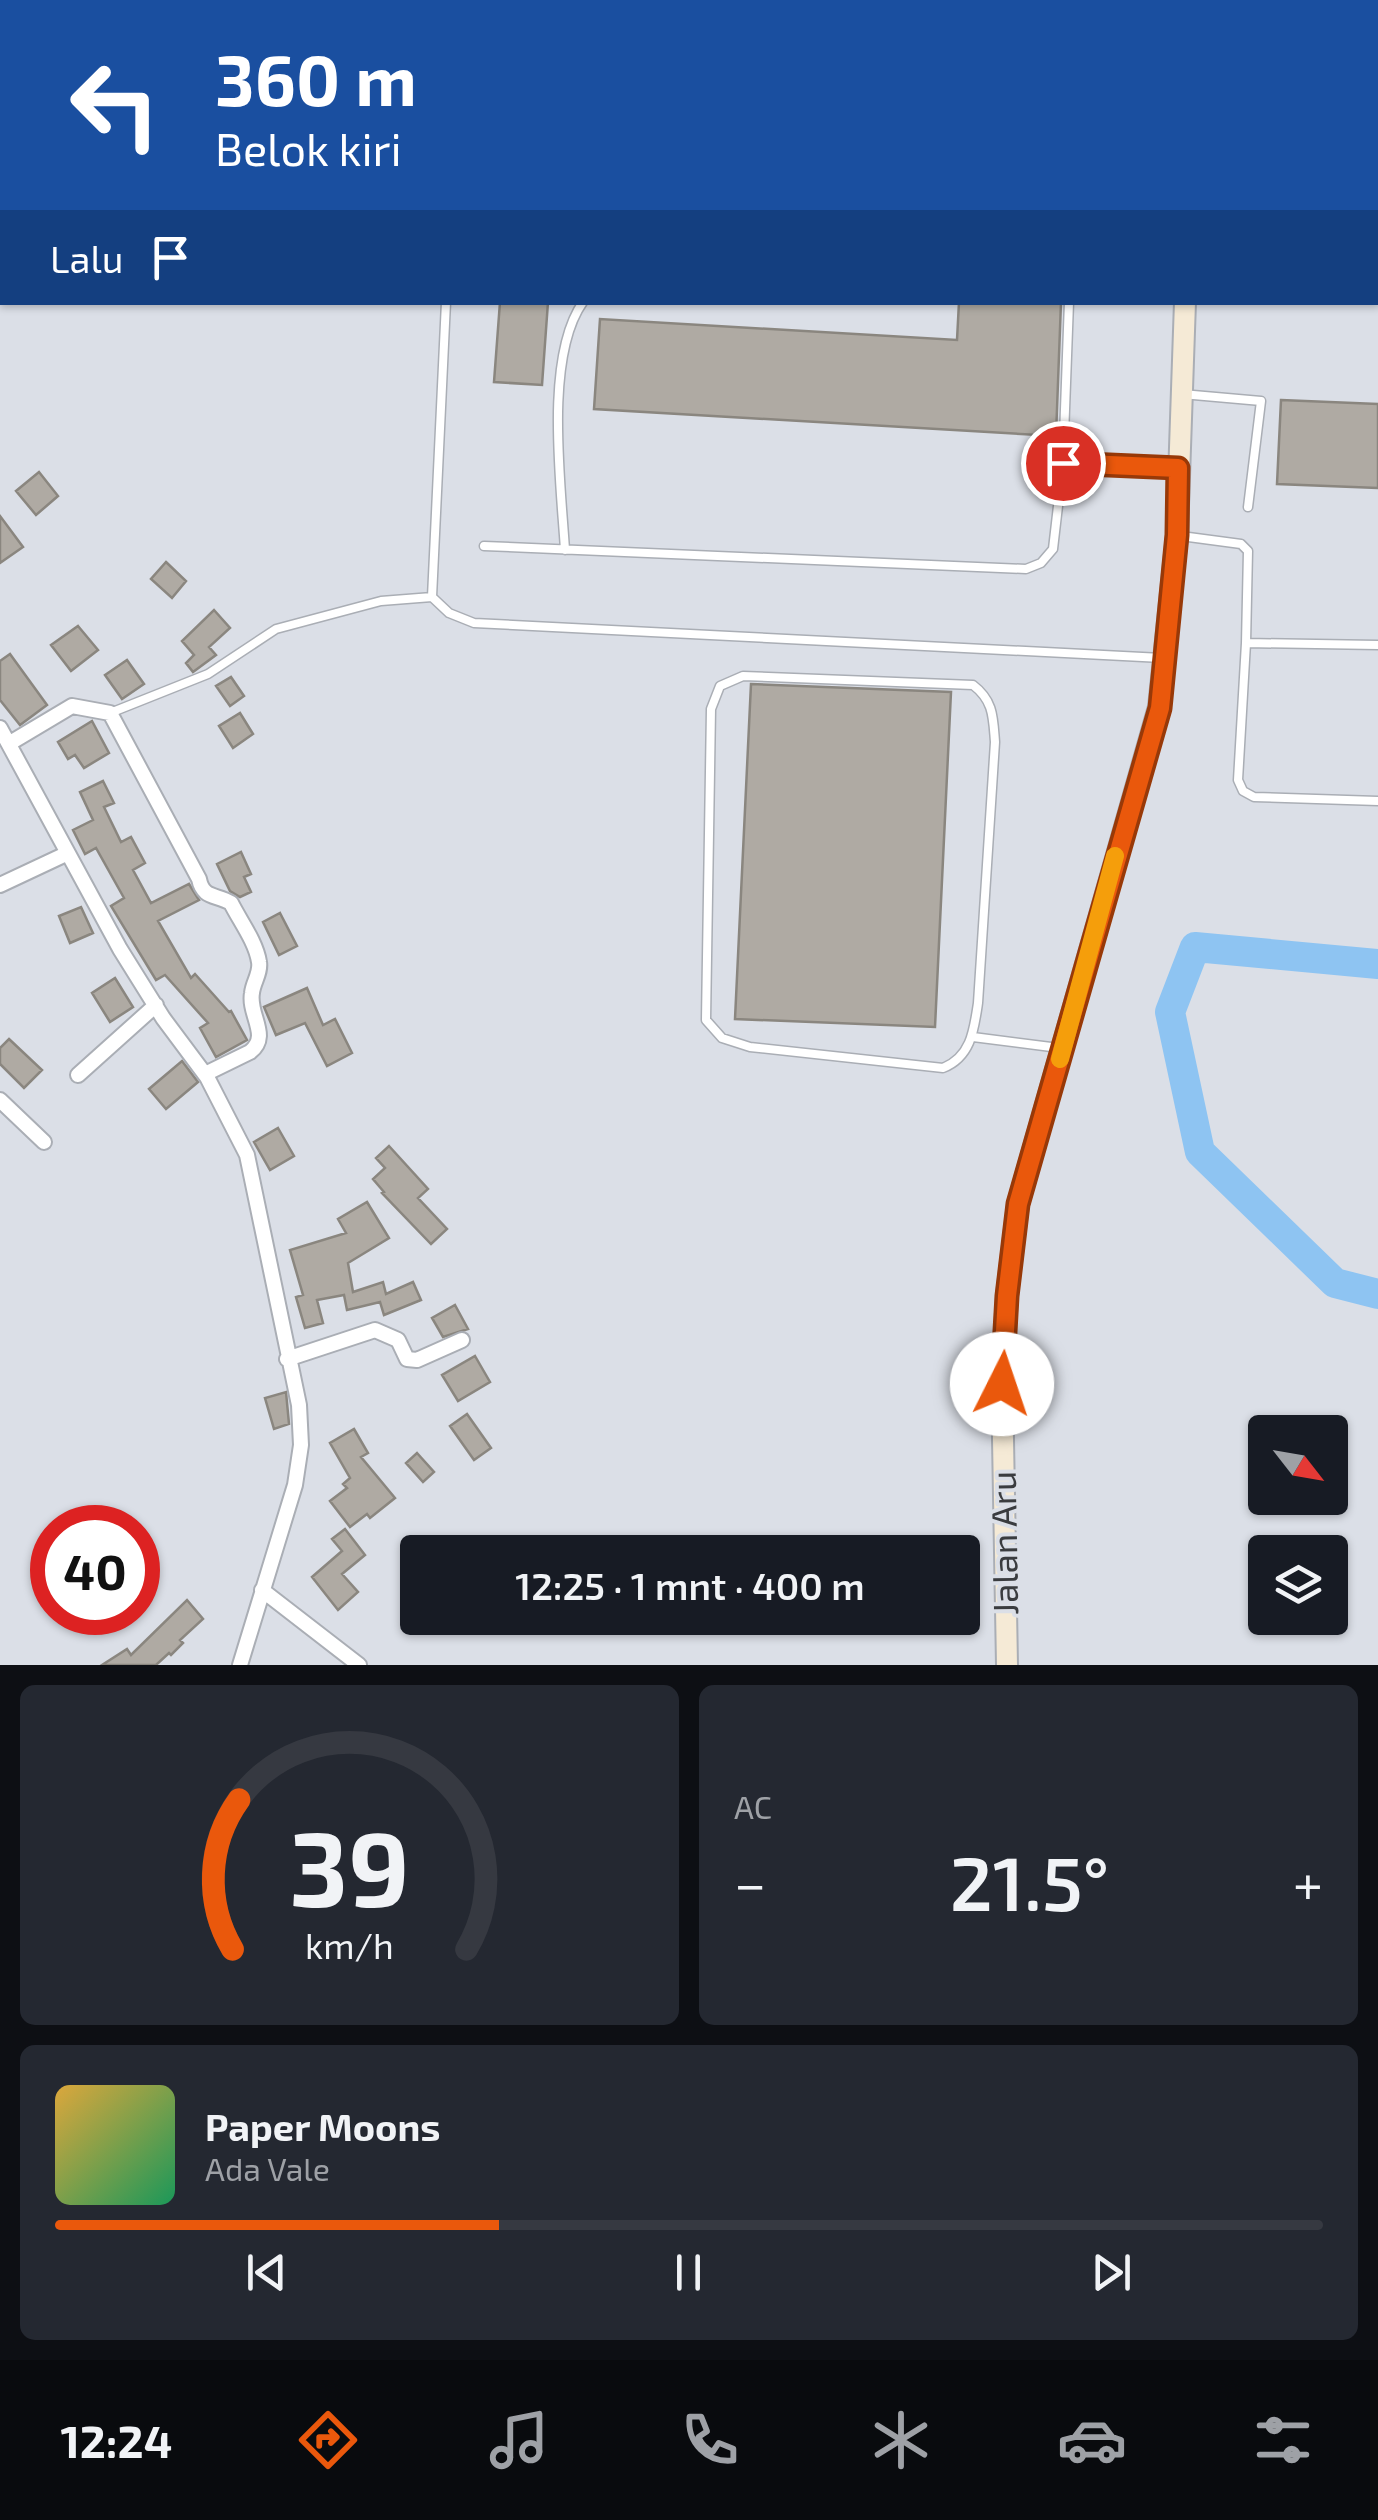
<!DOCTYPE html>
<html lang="id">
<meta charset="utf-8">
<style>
body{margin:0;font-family:"Exo 2",sans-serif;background:#242831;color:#f1f3f6;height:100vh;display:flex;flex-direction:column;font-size:38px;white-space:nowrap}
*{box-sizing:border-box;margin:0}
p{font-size:32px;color:#9ea1a6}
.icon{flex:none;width:55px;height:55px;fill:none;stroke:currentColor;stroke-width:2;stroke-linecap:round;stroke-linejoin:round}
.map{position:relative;height:1665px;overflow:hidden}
.side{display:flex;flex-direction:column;gap:20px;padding:20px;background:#0d0f14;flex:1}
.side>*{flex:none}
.guide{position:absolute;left:0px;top:0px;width:1380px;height:305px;box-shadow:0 2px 8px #0004;background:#1a4fa0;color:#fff;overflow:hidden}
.needle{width:65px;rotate:121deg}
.buttons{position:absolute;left:1248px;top:1415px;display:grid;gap:20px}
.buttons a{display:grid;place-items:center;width:100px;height:100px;border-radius:10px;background:#171b24;box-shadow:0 2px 8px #0004;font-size:50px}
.speed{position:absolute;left:30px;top:1505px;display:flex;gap:20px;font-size:50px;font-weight:700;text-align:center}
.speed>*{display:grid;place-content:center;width:130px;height:130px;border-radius:50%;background:#171b24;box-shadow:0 2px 8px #0004;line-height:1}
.speed .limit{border:15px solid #d22;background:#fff;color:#111}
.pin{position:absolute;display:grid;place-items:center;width:85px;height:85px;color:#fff;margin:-42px;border:5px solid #fff;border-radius:50%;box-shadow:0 2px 10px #0007}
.me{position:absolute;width:110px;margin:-55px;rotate:4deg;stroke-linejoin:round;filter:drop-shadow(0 0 8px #0008)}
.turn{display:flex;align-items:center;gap:35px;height:210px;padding:0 50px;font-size:45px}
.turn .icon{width:130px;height:130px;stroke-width:2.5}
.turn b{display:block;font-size:70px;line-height:85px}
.then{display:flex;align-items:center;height:95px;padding:0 50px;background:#0003;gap:20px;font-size:38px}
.big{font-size:75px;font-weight:600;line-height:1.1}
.side .widget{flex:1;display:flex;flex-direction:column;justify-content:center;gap:15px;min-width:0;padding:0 35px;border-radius:15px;background:#242831}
.side .dial{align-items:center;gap:0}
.dial svg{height:260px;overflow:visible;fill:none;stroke:#363941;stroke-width:7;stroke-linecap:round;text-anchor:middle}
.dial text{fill:#f1f3f6;stroke:none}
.song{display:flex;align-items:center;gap:30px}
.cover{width:120px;height:120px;border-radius:15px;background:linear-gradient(135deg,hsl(40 70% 55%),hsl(150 70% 35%))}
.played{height:10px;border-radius:5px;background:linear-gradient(90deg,#ea580c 35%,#363941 35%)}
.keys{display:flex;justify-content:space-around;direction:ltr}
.heat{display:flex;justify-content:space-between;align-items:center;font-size:55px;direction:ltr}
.side .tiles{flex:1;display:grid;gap:20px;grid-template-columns:1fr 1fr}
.widget:last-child{grid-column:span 2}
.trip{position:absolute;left:400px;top:1535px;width:580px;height:100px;border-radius:10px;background:#171b24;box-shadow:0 2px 8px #0004;font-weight:600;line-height:100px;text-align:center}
.dock{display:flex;height:160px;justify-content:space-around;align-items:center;background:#090b0e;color:#9ea1a6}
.dock .icon{width:70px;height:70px}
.dock .on{color:#ea580c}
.dock b{font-size:45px;color:#f1f3f6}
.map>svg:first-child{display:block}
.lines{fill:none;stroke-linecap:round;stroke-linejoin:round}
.river{stroke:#8ec4f2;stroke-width:30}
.building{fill:#afaaa3;stroke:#8a867f;stroke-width:2.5}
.lane-casing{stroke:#aaaeb5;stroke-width:11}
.street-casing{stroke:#aaaeb5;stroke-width:18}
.secondary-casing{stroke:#aaaeb5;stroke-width:24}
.lane{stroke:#fff;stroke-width:8}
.street{stroke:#fff;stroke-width:14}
.secondary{stroke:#f5ead6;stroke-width:20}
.route-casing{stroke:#983908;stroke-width:25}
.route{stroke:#ea580c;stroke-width:18}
.slow{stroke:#f59e0b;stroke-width:18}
.labels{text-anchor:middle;stroke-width:8;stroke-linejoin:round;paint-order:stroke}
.street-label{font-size:35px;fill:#3a3c3f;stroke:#dbdfe7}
</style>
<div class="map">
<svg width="1378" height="1665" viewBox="0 0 1378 1665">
<rect width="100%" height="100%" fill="#dbdfe7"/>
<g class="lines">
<path class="river" d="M1378,964l-183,-17 -25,65 30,140 135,131 43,11"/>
</g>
<path class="building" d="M500,302h48l-6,83 -48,-3z
M959,302h102l-5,134 -462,-27 6,-90 357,21z
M1281,400l97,4v84l-101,-4z
M39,472l19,24 -22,19 -20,-24z
M0,516l23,31 -23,16z
M166,562l20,19 -14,17 -21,-19z
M214,610l16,18 -21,19 7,8 -23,17 -7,-9 8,-8 -12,-14z
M78,626l20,24 -27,21 -20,-26z
M10,654l37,51 -27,20 -20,-25v-39z
M127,660l17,24 -22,15 -17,-24z
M231,677l13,19 -14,10 -14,-20z
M751,684l200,8 -16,335 -200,-8z
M240,713l13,21 -20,14 -14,-22z
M92,721l17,32 -25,15 -9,-13 -7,4 -10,-17z
M103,781l11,22 -10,4 17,35 10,-5 14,26 -12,7 18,33 38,-19 10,16 -41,21 33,57 4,-4 34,38 2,-1 16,29 -31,17 -16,-29 8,-5 -43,-48 -9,5 -45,-74 13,-8 -28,-50 -11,6 -12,-24 20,-10 -13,-28z
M241,852l10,22 -7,3 7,15 -11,5 -10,-6 -13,-27z
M81,907l12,26 -23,10 -11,-27z
M280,913l17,33 -18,9 -16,-33z
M115,978l18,29 -23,15 -18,-29z
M307,988l16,37 12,-6 17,34 -25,13 -22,-43 -29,12 -12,-28z
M9,1039l33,31 -18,18 -24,-24v-16z
M182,1061l16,21 -32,27 -17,-20z
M278,1128l16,28 -24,14 -16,-28z
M389,1146l39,43 -10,9 29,31 -16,15 -49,-51 2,-1 -11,-13 12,-11 -9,-10z
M367,1202l22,36 -41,25 5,29 30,-10 3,12 27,-12 8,18 -37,15 -4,-13 -33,8 -3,-15 -27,5 6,23 -18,5 -9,-31 7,-2 -13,-45 56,-17 -8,-14z
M455,1305l13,24 -25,8 -11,-19z
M475,1356l15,26 -32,19 -16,-26z
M286,1392l3,32 -15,5 -9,-31z
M467,1414l24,34 -17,12 -24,-34z
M354,1429l14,24 -7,4 34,41 -25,20 -3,-4 -17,13 -20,-26 17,-13 -4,-4 7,-6 -20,-35z
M417,1453l17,19 -11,10 -17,-19z
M345,1529l20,26 -23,19 16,18 -20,18 -26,-33 30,-26 -10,-12z
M187,1600l16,19 -23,21 3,3 -12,12 -2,-2 -13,12h-54l25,-16 4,6z"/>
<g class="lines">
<g class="lane-casing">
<path id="lane" d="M847,0v2
M460,2v-2
M1081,2v-2
M446,302l-14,295 17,16 25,10 688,35
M1182,394l79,7 -13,106
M1063,463l115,5
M1181,536l60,8 7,7 -2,92 132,2
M484,546l542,23 15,-6 12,-14 10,-86 6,-161
M565,550c-4,-66 -21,-193 18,-248
M1246,643l-8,137 5,11 11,6 124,4
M743,676l230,9c21,16 20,33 22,57l-17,261c-4,27 -7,54 -35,65l-193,-21 -28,-9 -16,-18 5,-311 9,-23z
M110,713l98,-39 68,-45 105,-28 51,-4
M973,1037l86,11"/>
</g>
<g class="street-casing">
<path id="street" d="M0,728l120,221 43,69 44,59 40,78 52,250 2,40 -6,40 -55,180
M10,743l62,-37 38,7 89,166c4,20 17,15 32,24 9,18 25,39 28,59 2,11 -6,20 -7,31 -4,22 19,43 -2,59l-45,22
M0,885l66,-31
M78,1075l78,-70
M0,1100l44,42
M287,1359l88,-29 23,10 9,19 10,1 45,-20
M262,1590l97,75"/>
</g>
<g class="secondary-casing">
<path id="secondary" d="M1202,2v-2
M1007,1665l-5,-282 5,-88 11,-91 141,-497 18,-172 8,-233"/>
</g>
<use href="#lane" class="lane"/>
<use href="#street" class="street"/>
<use href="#secondary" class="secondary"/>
</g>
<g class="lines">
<g class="route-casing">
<path id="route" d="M1002,1384l5,-88 11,-92 142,-496 17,-173 1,-67 -115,-5"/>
</g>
<use href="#route" class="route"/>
<path class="slow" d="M1060,1059l55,-203"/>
</g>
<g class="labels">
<g class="street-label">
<text transform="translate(1005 1543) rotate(-91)" y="12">Jalan Aru</text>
</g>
</g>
</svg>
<div class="buttons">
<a><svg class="needle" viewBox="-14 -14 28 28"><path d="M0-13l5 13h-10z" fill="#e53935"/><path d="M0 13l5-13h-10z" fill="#9ea1a6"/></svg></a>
<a><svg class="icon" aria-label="layers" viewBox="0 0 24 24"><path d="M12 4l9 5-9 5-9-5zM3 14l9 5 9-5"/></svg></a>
</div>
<div class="speed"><div class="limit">40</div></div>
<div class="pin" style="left:1063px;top:463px;background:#d93025"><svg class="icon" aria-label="arrive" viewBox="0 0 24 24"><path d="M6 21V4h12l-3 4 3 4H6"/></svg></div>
<svg class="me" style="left:1002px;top:1384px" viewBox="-20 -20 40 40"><circle r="19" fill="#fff"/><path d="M0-13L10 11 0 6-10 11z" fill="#ea580c"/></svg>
<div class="trip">12:25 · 1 mnt · 400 m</div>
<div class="guide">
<div class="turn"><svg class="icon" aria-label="left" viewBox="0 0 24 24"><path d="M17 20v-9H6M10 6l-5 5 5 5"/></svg><div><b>360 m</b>Belok kiri</div></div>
<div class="then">Lalu<svg class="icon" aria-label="arrive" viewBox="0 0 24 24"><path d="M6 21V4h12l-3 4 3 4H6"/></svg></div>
</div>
</div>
<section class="side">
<div class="tiles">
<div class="widget dial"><svg viewBox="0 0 100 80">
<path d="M14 69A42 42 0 1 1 86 69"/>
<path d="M14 69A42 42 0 0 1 16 23" stroke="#ea580c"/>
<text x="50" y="56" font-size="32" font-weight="700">39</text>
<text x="50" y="72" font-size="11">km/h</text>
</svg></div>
<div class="widget"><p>AC</p>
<div class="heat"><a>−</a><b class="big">21.5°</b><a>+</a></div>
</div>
<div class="widget">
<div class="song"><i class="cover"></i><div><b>Paper Moons</b><p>Ada Vale</p></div></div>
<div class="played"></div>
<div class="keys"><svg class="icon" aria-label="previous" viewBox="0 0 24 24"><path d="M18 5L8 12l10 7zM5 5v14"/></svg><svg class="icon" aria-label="pause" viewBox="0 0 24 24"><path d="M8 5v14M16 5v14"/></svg><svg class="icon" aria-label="next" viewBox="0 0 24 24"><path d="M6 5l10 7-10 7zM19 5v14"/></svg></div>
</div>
</div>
</section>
<nav class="dock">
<b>12:24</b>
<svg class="icon on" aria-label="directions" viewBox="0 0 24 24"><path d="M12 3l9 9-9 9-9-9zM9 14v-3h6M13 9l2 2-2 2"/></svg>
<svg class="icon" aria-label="music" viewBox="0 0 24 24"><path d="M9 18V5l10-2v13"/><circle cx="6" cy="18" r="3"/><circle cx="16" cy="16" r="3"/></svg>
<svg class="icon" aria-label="phone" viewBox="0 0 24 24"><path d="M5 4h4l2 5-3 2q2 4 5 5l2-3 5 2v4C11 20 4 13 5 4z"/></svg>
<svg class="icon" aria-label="climate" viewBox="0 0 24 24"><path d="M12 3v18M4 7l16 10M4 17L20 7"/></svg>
<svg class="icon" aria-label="car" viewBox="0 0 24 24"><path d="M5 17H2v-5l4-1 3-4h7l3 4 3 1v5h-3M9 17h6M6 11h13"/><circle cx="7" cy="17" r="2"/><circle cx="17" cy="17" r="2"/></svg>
<svg class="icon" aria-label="filters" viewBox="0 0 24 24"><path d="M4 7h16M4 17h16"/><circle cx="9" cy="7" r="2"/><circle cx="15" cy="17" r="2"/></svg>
</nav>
